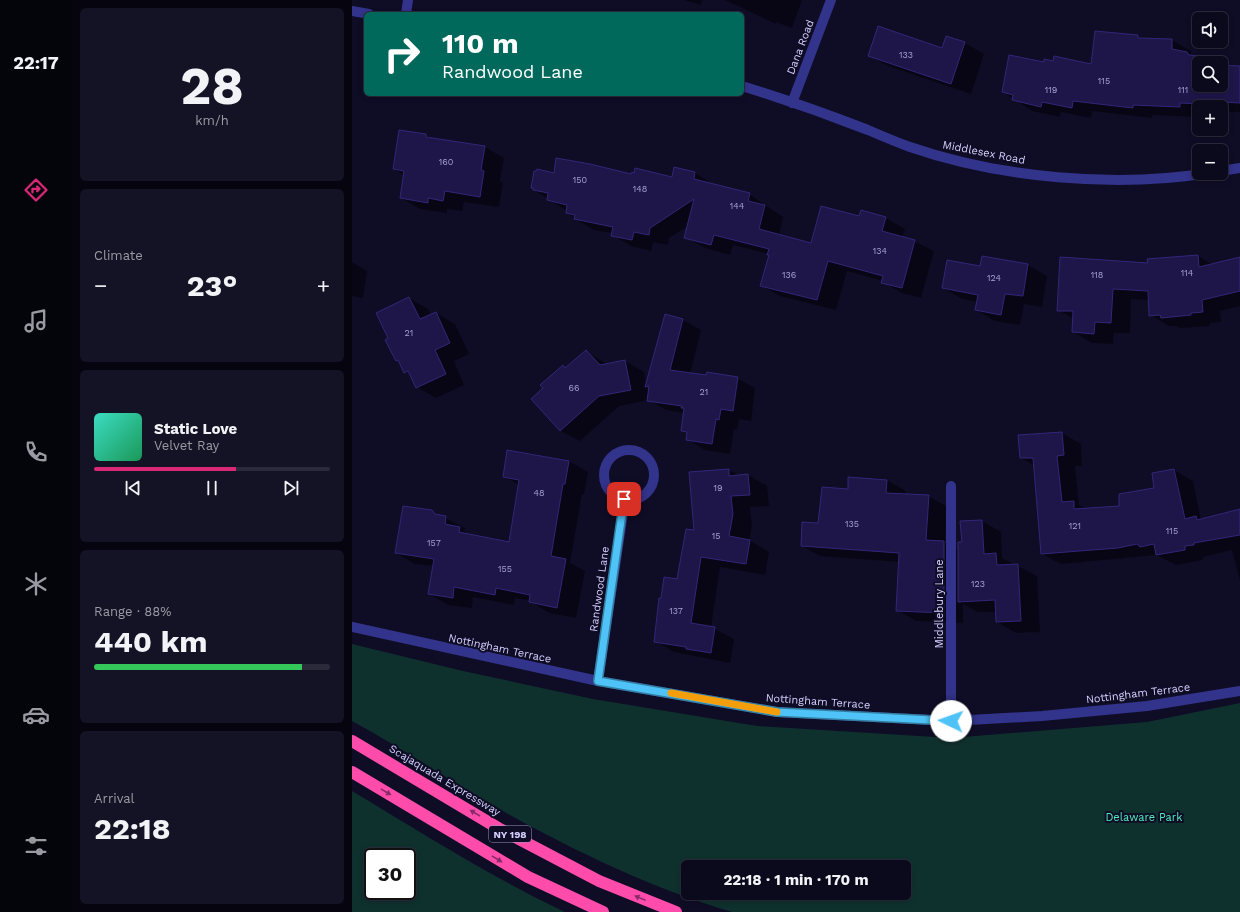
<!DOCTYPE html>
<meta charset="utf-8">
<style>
body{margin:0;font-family:"Work Sans",sans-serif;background:#141225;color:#f1f3f6;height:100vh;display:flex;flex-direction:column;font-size:15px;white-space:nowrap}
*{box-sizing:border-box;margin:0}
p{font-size:13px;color:#9a9aa3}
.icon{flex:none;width:22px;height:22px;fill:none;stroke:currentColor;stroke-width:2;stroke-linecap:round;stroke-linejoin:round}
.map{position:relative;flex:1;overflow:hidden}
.drawer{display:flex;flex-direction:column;gap:8px;padding:8px;background:#06050f;width:280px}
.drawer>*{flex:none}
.hud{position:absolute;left:12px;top:12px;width:380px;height:84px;border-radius:6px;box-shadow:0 2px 6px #0003,0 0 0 1px #2b2a3b;background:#00695c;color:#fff;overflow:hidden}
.tools{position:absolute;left:840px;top:12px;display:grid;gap:8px}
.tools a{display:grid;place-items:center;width:36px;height:36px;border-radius:6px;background:#0b091c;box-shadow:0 2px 6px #0003,0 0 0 1px #2b2a3b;font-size:20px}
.speed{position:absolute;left:12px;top:848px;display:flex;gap:8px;font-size:20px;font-weight:700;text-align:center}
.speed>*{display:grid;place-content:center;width:52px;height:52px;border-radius:50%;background:#0b091c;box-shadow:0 2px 6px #0003,0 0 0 1px #2b2a3b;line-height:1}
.speed .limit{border:2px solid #111;border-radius:6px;background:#fff;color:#111}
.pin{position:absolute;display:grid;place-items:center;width:34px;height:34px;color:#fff;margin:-17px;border-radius:8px;box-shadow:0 2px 6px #0006}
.me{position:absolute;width:44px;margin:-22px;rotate:273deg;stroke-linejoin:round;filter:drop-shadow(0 0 3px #0008)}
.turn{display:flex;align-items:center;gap:14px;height:84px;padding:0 12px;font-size:18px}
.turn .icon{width:52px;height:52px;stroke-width:2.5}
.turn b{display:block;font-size:28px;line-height:34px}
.big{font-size:30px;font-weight:700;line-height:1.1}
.drawer .tile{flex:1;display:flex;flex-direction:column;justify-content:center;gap:6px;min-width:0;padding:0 14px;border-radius:6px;background:#141225}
.drawer .dial{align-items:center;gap:0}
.dial b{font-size:52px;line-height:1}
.song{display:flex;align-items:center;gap:12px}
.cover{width:48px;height:48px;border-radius:6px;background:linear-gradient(135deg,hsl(170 70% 55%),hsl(150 70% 35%))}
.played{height:4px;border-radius:2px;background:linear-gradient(90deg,#db2777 60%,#2b2a3b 60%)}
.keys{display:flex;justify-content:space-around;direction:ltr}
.heat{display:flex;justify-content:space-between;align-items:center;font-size:22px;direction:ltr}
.charge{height:6px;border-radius:3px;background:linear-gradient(90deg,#34c759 88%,#2b2a3b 0)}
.trip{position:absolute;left:329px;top:860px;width:230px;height:40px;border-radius:6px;background:#0b091c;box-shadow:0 2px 6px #0003,0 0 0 1px #2b2a3b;font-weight:700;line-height:40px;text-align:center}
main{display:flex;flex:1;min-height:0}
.dock{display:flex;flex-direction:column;width:72px;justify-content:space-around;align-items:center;background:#04040b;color:#9a9aa3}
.dock .icon{width:28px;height:28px}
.dock .current{color:#db2777}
.dock b{font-size:18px;color:#f1f3f6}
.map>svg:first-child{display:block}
.green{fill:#0f312e;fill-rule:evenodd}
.shadow{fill:#0007;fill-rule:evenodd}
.building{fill:#1e1649;stroke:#322678}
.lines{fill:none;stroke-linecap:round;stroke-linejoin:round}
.minor{stroke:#32338a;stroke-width:10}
.highway{stroke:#ff4cab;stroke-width:12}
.oneway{fill:#872c68}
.route-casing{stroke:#337fa1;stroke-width:10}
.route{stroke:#4fc3f7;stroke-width:7}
.slow{stroke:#f59e0b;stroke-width:7}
.labels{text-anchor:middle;stroke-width:4;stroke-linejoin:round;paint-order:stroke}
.number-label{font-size:9px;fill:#a6a2d2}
.shield{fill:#0f0c26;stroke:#9996be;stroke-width:1}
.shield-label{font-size:10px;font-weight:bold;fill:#d4d1ff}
.street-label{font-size:11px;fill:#d4d1ff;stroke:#0f0c26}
.park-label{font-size:11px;fill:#50ecbd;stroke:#0f0c26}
</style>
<main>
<nav class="dock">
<b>22:17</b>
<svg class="icon current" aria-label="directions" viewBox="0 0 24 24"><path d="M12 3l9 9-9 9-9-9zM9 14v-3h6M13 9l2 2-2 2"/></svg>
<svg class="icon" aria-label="music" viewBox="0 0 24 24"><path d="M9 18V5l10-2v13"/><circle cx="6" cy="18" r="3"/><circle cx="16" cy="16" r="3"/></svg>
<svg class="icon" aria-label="phone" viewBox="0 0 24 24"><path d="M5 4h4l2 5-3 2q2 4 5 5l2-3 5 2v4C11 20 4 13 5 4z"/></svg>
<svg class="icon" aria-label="climate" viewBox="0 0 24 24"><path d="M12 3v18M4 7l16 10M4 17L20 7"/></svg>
<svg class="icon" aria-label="car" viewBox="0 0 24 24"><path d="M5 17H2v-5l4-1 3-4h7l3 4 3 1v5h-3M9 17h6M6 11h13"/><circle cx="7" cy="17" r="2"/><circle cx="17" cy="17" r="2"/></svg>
<svg class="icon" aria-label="filters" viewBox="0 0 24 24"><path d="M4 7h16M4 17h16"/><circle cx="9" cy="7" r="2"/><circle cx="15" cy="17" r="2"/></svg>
</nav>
<section class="drawer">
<div class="tile dial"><b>28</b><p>km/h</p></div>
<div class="tile"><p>Climate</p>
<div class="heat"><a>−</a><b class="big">23°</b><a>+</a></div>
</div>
<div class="tile">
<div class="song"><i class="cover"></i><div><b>Static Love</b><p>Velvet Ray</p></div></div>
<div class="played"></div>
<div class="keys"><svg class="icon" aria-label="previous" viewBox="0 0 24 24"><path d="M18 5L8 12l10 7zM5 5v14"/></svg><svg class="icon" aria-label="pause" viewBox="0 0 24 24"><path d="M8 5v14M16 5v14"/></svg><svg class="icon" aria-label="next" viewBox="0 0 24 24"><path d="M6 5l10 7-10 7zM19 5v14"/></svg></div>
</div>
<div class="tile"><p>Range · 88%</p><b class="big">440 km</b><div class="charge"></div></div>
<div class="tile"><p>Arrival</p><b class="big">22:18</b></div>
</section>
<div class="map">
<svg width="888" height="912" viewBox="0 0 888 912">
<rect width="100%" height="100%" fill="#0f0c26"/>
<path class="green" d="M0,644l111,27 130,28 164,27 194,12 196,-16 93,-19v209h-508c-78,-23 -153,-59 -224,-98 -53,-30 -103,-64 -156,-93zM336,867h216v26h-216z
M0,791c70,42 139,86 213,121h-213zM21,857h34v34h-34z"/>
<path class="shadow" d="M332,0h18l-1,5z
M373,0h77l-10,28 -16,-6v2z
M745,32l41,4 4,3 30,1 19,11v4l9,2 11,6h-12v22h22v-19l19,1v45h-19v-5h-22l-1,10 -46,-2v3l-60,-7 -1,7 -30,-6 -1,5 -28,-6 -29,-19 42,-28 47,1z
M595,37l18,6 19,11 -13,40 -83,-28 -19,-11 74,-6z
M74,135l5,3 54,9 19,11 -4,23 3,2 -4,24 -35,-5 -2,9 -15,-2v4l-27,-4 -19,-11 3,-23 -10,-6z
M323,168l20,5 19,12 35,9 34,23 -4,18 32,9 49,-27 26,1 19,11 -3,8 12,4 20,10 -13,47 -19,-5 -19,-11v-1l-36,-10 -11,39 -56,-14 -19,-11 9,-30 -1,-1 -36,-9 -3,10 -25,-7 -19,-11 2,-11 -19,12 -1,7 -15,-3 -2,9 -20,-5 -19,-11 1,-2 -19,-3 -19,-11 -8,-8 -33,-21 20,-16 119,4z
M846,256l15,9 27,-7v48l-20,5 1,11 -11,1v3l-29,2 -5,-2h-7l-19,-11 -1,-15 -18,-1 -1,34h-16l-1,11 -21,-1 -19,-11 1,-13 -16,-9 91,-46 -1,-4z
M631,258l45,7 19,11 -5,31 -18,-3 -4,21 -25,-4 -19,-11 2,-8 -16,-3 -19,-11 38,-21z
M0,262l15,9 -4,27 -11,-2z
M57,298l19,11 3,6 5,-2 19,11 14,30 -15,7 10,24 -28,13 -19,-11 -6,-12 -6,-3 -4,-9 -4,-3 -8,-21z
M313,315l18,5 18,10 -11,44 47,4 18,10 -4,33 -12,-2 -2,11 -3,-1 -4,25 -25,-4 -18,-11 1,-5 -6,-3 2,-18 -18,-3 -17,-10 -30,6 -39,35 -19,-10 -16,-43 18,-22 3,2 20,-17 22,14 17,-4 19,11 2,13zM295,387l3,2 -1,7z
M710,433l19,11 1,22h-7l4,39 7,4 34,-3 35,-17 19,-19 19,11 8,39 39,-10v71l-8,-31 -29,7v3l-27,5 -20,-10 -95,9 -19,-10 -7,-88 -14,-8z
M217,461l19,11 -4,22h-2l-12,69 15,8 -9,47 -27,-5 -19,-12 -15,-3 -1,7 -41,-8 -1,11 -24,-3 -19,-11 5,-28 -19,-2 -19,-11 35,-42 34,17 -1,3 9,5 37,7 9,-58 -15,-9z
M377,470l11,6 8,-1 19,11 2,20 -19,1 2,19 -3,14 20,12 -4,23 -45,-8 -9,60 23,12 -4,24 -56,-11 -19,-11 6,-42 17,-19 17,-49z
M497,478l38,2 19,11 -1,4 24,1 18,11 -2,36 13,7 24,-29 19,11 1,26 35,18 3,56 -24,1 -19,-11v-10h-19l-15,-8v19l-47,-2 -19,-11 3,-48 -80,-6 -18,-10 47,-56z"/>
<path class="building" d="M526,26l64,22 4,-12 19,6 -14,42 -83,-28z
M743,31l43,4v3l34,1v10l15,3 2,3 12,1 -2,29h22v-20l19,1v37l-39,-2v3l-21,-1v4l-47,-2v3l-60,-7 -1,7 -30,-6 -1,5 -29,-7 1,-5 -11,-3 7,-37 35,7v-3l9,2 1,-5 37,8z
M47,130l27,4v3l59,9 -4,24 3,1 -4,26 -35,-6 -2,10 -15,-3v5l-28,-5 4,-27 -11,-2z
M204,158l34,6 41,10 1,-2 2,1 1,-5 37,9 2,-10 21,5 -1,7 56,14 -2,8 17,4 -6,24 52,14 10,-37 38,10 2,-6 25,7 -4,14 33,9 -13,48 -21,-5 2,-7 -55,-15 -11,39 -57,-14 9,-31h-2l2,-6 -55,-14 -3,10 -27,-7 10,-39 -44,29 -1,7 -15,-3 -2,8 -21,-4 2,-9 -39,-8 1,-4 -9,-2 1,-8 -20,-5 1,-7 -15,-3v-2h-2l3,-17h2l1,-2 17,4z
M846,255l1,12 41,-10v34l-38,9 1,12 -12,1v2l-30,3 -1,-3 -11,1 -1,-25 -35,-2 -2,34 -16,-1 -1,12 -22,-2 1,-21h-16l3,-54 88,6 -1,-4z
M630,256l46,8 -5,32 -18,-2 -4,21 -26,-5 3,-15 -36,-7 5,-28 33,6z
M57,297l11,22 16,-7 14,31 -15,7 11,24 -30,14 -8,-17 -4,2 -6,-13 -2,1 -11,-21 3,-2 -12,-25z
M313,314l18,5 -13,51 36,5 1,-3 31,5 -5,34 -12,-2 -2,11 -3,-1 -4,25 -26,-4 1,-8 -6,-1 3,-23h-3l1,-2 -35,-5 2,-15 -4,1z
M234,350l14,15 25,-5 6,30 -32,6 -39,35 -29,-32 12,-11 -3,-3 23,-20 2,3z
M710,432l2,23 -7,1 5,46 12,-1v8l45,-3v-12l35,-6 -2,-15 22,-4 11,50 11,-3 1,4 43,-11v26l-46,8v2l-9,1v4l-29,5 -2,-11 -14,3 -3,-3 -19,4 -77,6 -8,-96h-13l-2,-23z
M155,450l62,11 -4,23h-2l-12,72 15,3 -9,49 -28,-6 1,-7 -34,-7 -1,7 -41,-8 -1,11 -25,-4 6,-35 -39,-6 8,-47 29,4 3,4 11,2 -1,8 15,3 -1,5 50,10 10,-62 -16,-3z
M377,469v7l19,-2 2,21 -19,1 2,18 -4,22 21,4 -4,24 -45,-7 -10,66 24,4 -4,26 -25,-4v-2l-32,-5 5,-44h2l3,-21 13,2 9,-50 8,1 -5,-58z
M496,477l39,3 -1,13 43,2 -3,45 18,1v72l-48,-2 3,-58 -98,-7 1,-24 16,1 4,-36 26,2z
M630,520l2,34 12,-1 1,12 21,-1 3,57 -25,1 -1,-22 -37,2v-60h4l-2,-21z"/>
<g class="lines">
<path class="minor" d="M0,11l17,3
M54,14l2,-14
M390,86c42,13 85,28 126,44 14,6 28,12 42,17 90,31 205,41 299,26
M440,103l39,-103
M869,171l19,-3
M252 475a25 25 0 1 1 50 0a25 25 0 1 1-50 0Z
M599,486v235
M0,627l246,54 179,31 174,9 91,-5 105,-10 93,-15
M246,681l27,-182"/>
<path class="highway" d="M0,741l146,87 101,53 77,31
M0,772l176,105 75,35"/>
</g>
<defs><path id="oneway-solid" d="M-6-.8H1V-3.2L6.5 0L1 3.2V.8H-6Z"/></defs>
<g class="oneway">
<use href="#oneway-solid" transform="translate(34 792) rotate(31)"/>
<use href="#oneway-solid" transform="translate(123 813) rotate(-149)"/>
<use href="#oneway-solid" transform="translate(145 859) rotate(32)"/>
<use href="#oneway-solid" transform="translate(288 898) rotate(-158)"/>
</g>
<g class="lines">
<g class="route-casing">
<path id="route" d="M272,499l-26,182 179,31 174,9"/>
</g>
<use href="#route" class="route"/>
<path class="slow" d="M319,693l106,19"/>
</g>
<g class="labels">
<g class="number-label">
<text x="554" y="58">133</text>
<text x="752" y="84">115</text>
<text x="699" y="93">119</text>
<text x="831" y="93">111</text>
<text x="94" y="165">160</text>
<text x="228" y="183">150</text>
<text x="288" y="192">148</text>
<text x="385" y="209">144</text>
<text x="528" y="254">134</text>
<text x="835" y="276">114</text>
<text x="437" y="278">136</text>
<text x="745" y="278">118</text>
<text x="642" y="281">124</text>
<text x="57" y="336">21</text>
<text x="222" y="391">66</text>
<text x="352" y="395">21</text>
<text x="366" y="491">19</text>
<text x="187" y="496">48</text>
<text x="500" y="527">135</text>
<text x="723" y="529">121</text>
<text x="820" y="534">115</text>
<text x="364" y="539">15</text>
<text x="82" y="546">157</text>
<text x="153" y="572">155</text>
<text x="626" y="587">123</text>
<text x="324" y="614">137</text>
</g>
<rect class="shield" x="137" y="826" width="42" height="16" rx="3"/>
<g class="shield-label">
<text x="158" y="838">NY 198</text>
</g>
<g class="street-label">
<text transform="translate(448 47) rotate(-69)" y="4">Dana Road</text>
<text transform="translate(632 152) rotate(11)" y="4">Middlesex Road</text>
<text transform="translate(247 589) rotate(-82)" y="4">Randwood Lane</text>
<text transform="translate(587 604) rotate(-90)" y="4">Middlebury Lane</text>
<text transform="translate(148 648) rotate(12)" y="4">Nottingham Terrace</text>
<text transform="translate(786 693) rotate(-7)" y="4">Nottingham Terrace</text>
<text transform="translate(466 701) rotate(4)" y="4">Nottingham Terrace</text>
<text transform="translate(93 780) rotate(31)" y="4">Scajaquada Expressway</text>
</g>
<g class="park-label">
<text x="792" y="821">Delaware Park</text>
</g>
</g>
</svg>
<div class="tools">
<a><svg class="icon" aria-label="sound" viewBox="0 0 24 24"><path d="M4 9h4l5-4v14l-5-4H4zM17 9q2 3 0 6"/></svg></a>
<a><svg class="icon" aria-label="search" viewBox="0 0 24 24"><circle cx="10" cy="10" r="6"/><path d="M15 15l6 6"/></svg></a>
<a>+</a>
<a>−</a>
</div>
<div class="speed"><div class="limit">30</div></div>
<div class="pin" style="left:272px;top:499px;background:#d93025"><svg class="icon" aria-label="arrive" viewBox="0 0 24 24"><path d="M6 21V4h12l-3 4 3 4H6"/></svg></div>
<svg class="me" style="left:599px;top:721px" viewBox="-20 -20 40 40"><circle r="19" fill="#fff"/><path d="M0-13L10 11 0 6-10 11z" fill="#4fc3f7"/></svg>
<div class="trip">22:18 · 1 min · 170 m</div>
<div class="hud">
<div class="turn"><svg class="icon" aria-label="right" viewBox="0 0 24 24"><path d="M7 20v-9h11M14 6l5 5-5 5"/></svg><div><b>110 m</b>Randwood Lane</div></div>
</div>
</div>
</main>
